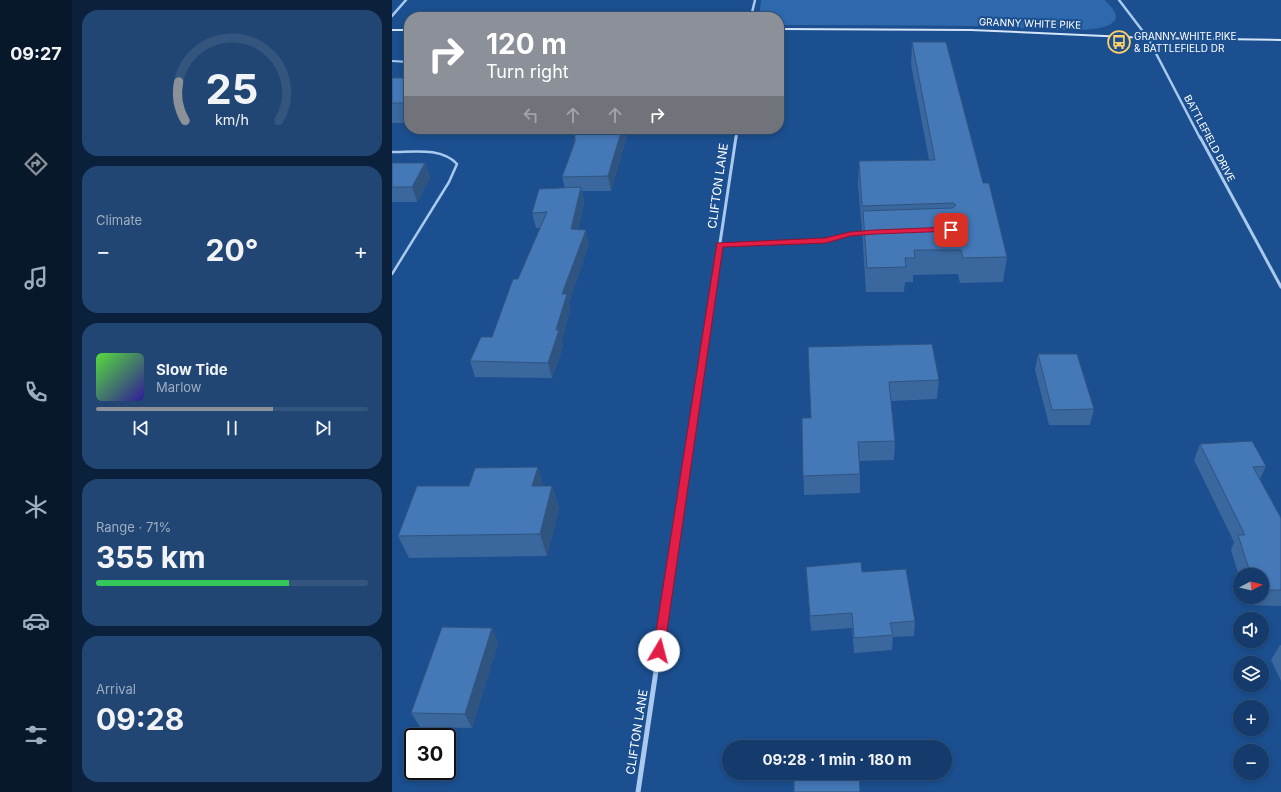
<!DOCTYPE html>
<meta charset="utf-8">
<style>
body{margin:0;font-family:Inter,sans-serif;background:#214673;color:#f1f3f6;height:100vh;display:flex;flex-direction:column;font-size:15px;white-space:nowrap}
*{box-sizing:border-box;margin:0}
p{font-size:13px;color:#9dadc1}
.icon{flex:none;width:22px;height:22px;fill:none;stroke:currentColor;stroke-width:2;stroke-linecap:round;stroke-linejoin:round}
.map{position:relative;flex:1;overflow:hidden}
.sheet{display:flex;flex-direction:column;gap:10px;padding:10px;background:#0b203b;width:320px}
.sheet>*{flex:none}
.guide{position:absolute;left:12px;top:12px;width:380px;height:122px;border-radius:16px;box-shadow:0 2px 6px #0003,0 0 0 1px #33557e;background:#8c9099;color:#fff;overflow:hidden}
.needle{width:26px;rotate:83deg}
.buttons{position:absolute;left:841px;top:568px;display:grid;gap:8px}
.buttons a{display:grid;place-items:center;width:36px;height:36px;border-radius:50%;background:#143b6b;box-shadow:0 2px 6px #0003,0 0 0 1px #33557e;font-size:20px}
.speed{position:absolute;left:12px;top:728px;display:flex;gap:8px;font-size:20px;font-weight:700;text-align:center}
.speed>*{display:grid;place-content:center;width:52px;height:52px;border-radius:50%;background:#143b6b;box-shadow:0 2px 6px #0003,0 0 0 1px #33557e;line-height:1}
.speed .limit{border:2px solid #111;border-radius:6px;background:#fff;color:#111}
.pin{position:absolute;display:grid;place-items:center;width:34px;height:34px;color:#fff;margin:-17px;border-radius:8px;box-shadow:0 2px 6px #0006}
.me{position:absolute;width:44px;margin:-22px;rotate:8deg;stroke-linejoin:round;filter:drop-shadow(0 0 3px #0008)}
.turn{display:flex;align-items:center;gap:14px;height:84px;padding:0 16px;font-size:18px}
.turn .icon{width:52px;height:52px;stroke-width:2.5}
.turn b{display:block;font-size:28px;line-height:34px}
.lanes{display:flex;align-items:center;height:38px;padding:0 16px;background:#0003;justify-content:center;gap:20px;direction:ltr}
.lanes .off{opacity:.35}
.big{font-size:30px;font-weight:700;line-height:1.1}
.sheet .card{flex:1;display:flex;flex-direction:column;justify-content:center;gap:6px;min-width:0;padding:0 14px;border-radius:16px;background:#214673}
.sheet .dial{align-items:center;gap:0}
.dial svg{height:104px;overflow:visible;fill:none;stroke:#33557e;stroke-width:7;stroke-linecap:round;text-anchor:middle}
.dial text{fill:#f1f3f6;stroke:none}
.song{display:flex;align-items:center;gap:12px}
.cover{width:48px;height:48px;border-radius:6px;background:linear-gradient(135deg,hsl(110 70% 55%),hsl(250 70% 35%))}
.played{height:4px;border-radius:2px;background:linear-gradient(90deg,#8c9099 65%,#33557e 65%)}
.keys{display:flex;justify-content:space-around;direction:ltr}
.heat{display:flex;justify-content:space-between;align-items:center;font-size:22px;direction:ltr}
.charge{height:6px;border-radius:3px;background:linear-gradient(90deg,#34c759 71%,#33557e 0)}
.trip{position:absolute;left:330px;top:740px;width:230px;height:40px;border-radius:20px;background:#143b6b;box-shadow:0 2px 6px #0003,0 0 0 1px #33557e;font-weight:700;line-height:40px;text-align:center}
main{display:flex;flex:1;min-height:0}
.dock{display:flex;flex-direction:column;width:72px;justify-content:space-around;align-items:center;background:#08182b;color:#9dadc1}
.dock .icon{width:28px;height:28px}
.dock .current{color:#8c9099}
.dock b{font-size:18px;color:#f1f3f6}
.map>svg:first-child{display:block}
.green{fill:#2e69ad}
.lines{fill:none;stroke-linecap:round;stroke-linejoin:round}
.service-far1{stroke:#a9c9ee;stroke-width:2}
.service{stroke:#a9c9ee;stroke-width:2.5}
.minor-far3{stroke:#a9c9ee;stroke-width:2.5}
.minor-far2{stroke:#a9c9ee;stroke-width:3}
.minor-far1{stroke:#a9c9ee;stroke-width:4}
.minor{stroke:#a9c9ee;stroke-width:5}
.secondary{fill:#d6e6fa;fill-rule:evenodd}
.wall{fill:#3a679d}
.shaded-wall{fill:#305480}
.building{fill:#4478b7;stroke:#305480}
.route{fill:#e11d48;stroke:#92132f}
.labels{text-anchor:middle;stroke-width:4;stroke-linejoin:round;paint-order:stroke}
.far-street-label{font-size:10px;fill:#fff;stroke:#1b4f8f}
.far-poi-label{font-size:10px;fill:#fff;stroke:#1b4f8f;text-anchor:start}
.street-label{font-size:12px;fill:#fff;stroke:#1b4f8f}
</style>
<main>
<nav class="dock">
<b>09:27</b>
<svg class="icon current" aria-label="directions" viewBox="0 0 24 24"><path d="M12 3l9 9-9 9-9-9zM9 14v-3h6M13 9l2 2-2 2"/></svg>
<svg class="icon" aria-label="music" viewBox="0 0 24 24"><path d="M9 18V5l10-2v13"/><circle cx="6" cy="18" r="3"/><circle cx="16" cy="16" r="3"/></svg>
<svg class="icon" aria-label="phone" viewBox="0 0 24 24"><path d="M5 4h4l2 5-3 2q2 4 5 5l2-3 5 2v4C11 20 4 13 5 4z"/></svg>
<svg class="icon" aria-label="climate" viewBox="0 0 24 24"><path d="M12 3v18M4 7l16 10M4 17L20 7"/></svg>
<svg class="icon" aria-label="car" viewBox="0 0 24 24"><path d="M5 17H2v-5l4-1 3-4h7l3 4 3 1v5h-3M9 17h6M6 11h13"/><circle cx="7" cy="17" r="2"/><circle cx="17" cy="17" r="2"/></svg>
<svg class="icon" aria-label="filters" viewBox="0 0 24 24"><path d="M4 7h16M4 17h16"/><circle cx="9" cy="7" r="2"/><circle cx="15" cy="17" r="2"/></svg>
</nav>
<section class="sheet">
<div class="card dial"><svg viewBox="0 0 100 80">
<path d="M14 69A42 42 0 1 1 86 69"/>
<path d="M14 69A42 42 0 0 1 9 39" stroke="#8c9099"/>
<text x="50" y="56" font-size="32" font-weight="700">25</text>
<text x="50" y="72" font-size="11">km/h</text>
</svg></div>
<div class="card"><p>Climate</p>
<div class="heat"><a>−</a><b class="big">20°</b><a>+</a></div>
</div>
<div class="card">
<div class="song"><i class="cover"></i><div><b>Slow Tide</b><p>Marlow</p></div></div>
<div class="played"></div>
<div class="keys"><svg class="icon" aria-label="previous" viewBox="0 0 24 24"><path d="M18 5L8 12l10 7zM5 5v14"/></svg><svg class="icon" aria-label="pause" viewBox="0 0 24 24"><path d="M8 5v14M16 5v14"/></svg><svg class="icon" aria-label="next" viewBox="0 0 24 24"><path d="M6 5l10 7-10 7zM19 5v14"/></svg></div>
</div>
<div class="card"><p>Range · 71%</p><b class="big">355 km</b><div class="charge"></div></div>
<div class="card"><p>Arrival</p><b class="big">09:28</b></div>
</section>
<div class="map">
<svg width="889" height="792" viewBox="0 0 889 792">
<rect width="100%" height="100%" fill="#1b4f8f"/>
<path class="green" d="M369,0h344c4,5 14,13 10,20 -7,11 -38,10 -50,10 -30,-1 -60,-3 -91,-4 -65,-1 -130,-1 -195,-1v-8h-20z"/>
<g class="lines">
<path class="service-far1" d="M0,61l17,1"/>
<path class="service" d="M0,152c21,0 49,-5 65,12l-8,18 -57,92
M327,245l106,-5 25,-6 15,-1"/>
<path class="minor-far3" d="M727,0l29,38 52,100
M0,16l14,-16
M359,17l4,-17
M344,138l1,-9"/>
<path class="minor-far2" d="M808,137l81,150
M318,309l26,-172"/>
<path class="minor-far1" d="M286,524l32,-216"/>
<path class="minor" d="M246,792l40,-269"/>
<path class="secondary" d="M387,28l192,1 177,8 133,2v2l-133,-2 -177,-8 -192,-1z
M0,29h17v2h-17z"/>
</g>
<path class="wall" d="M520,42l71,141 24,74 -4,25 -43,1 -2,-9 -45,1v7h-8l-1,10h-38l-4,-62 -4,-45 1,-24 70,-1 -18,-96z
M0,78h17v45h-17z
M237,129l-18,62h-29l2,11 -6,27 11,15 -20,58 1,7 -8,31 1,6 -11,32 -77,-1 -5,-16 22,-24 48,-109h-4l-4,-15 33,-25 -3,-11 12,-34v-4z
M0,163h33l5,15 -13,24h-25z
M540,344l7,36 -2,19 -46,2 4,40 -1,19 -35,1 1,13v19l-56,2 -2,-77h8z
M646,354l56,55 -4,16h-41l-14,-55z
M808,444l66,22 -6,13 21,39v88l-33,-1 -2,-8h16v-22h-22v4l-9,-29 3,-8 -40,-82z
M151,486h9l7,22 -12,48 -138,2 -11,-22z
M414,567l56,5 53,49 -1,15 -21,1 -1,13 -38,3 -2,-25 -41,3 -4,-49z
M100,628l6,15 -26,85 -52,-1 -9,-14z
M888,645h1v36l-10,-21z"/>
<path class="shaded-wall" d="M230,129h7l-18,62 -3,-15z
M33,163l5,15 -13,24 -5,-15z
M189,187l3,15 -10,42 -3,-15z
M194,230l3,14 -20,58 1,7 -8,31 1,6 -11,32 -4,-15 8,-33 6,-36z
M146,467l7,23 -13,-4z
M160,486l7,22 -12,48 -7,-22z
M100,628l6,15 -26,85 -7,-14z"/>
<path class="building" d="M520,42h34l37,141h6l18,74 -44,1 -2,-8h-47l1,8h-10l1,9 -39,1 -4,-57 90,-3 3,-3 -3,-2 -91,3 -3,-45 76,-1z
M0,78h17v25h-17z
M185,129h45l-14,47 -46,1 14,-38h-2z
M0,163h33l-13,24h-20z
M189,187l-10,42 15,1 -24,64h5l-11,36h3l-11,33 -78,-2 11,-24h11l21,-58h5l29,-67 -15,1 7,-24z
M540,344l7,36 -50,2 6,59 -37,1 2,32 -57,2 -1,-58h9l-3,-71z
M646,354h39l17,55 -42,1z
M860,441l14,25 -13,1 28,51v72h-19v-15h-11l-13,-40h7l-45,-91z
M146,467l-6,19h20l-12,48 -142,2 19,-50h52l6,-18z
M469,562l1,10 44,-3 9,52 -25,2 3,12 -39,3 -2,-25 -42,3 -4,-49z
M50,627l50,1 -27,86 -54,-1z
M402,773h65l1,19h-66z"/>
<path class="route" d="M559,227l4,3 -2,1 -78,3 -25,2 -24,7 -103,4 -59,404 -1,4 -4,2 -4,-2 -2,-4 64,-408 108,-5 25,-6 25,-2z"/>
<defs>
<g id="bus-ring" transform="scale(1.15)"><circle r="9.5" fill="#1b4f8f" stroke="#ffd166" stroke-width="1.5"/><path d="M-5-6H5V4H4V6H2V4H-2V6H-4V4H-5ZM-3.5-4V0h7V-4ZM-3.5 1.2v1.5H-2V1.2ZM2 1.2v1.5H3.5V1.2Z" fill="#ffd166"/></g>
</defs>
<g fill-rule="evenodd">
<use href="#bus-ring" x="727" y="42"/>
</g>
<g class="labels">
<g class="far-street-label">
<text transform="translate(638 23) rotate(2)" y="4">GRANNY WHITE PIKE</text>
<text transform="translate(818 138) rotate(62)" y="4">BATTLEFIELD DRIVE</text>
</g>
<g class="far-poi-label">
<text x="742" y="40">GRANNY WHITE PIKE<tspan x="742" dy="12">&amp; BATTLEFIELD DR</tspan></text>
</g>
<g class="street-label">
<text transform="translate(326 186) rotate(-82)" y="4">CLIFTON LANE</text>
<text transform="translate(245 732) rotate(-81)" y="4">CLIFTON LANE</text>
</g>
</g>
</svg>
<div class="buttons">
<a><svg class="needle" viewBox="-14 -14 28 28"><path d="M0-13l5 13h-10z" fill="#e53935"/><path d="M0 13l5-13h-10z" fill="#9dadc1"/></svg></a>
<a><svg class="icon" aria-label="sound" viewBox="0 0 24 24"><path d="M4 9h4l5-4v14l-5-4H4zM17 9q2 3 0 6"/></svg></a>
<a><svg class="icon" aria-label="layers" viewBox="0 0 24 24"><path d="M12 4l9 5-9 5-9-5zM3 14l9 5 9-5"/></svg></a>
<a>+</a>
<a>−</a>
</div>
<div class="speed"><div class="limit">30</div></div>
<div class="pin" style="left:559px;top:230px;background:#d93025"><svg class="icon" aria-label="arrive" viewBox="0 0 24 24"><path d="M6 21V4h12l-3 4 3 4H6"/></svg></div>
<svg class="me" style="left:267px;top:651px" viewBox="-20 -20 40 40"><circle r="19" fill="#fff"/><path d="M0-13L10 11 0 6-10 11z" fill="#e11d48"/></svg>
<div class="trip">09:28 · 1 min · 180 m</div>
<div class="guide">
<div class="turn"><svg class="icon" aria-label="right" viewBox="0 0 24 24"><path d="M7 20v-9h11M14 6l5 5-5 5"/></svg><div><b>120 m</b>Turn right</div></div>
<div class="lanes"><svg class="icon off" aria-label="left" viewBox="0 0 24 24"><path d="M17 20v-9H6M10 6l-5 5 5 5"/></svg><svg class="icon off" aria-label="ahead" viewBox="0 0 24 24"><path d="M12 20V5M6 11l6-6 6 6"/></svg><svg class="icon off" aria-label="ahead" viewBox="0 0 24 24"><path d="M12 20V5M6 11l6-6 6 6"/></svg><svg class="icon" aria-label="right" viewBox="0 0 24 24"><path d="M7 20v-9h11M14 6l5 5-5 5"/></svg></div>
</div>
</div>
</main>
